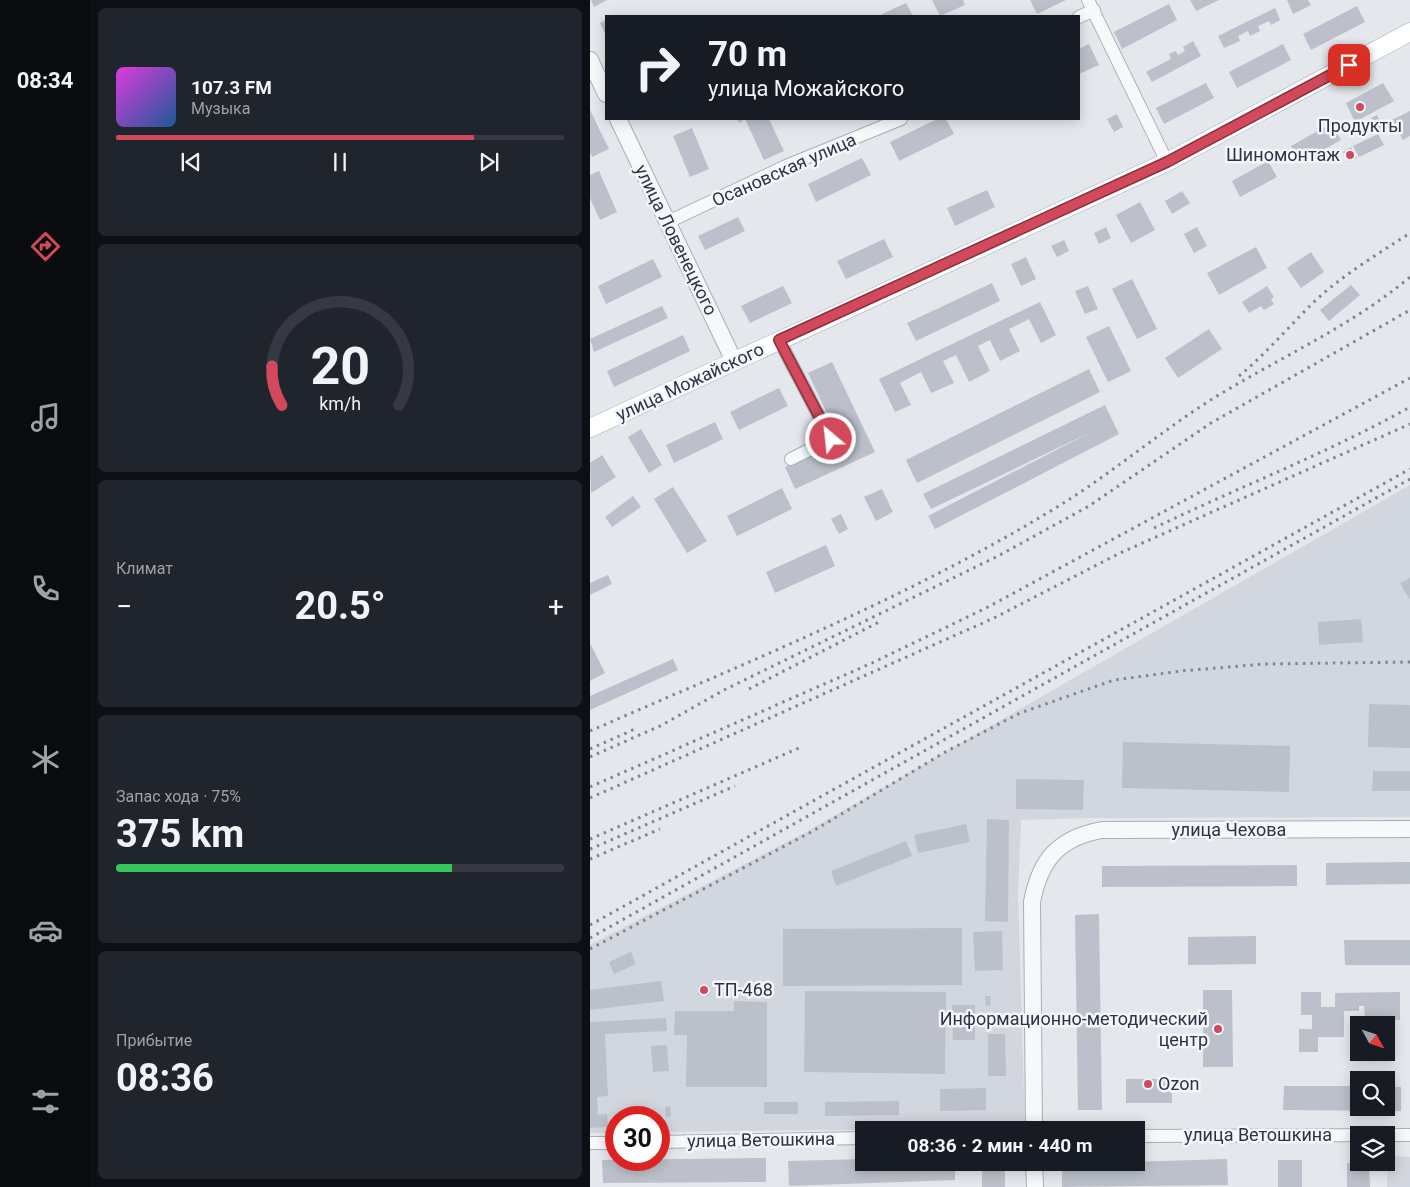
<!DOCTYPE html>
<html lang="ru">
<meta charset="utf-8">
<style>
body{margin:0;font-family:Roboto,sans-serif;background:#20242c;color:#f1f3f6;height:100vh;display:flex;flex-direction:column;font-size:19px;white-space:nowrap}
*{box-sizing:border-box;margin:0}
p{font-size:16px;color:#9ea1a6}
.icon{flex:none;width:28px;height:28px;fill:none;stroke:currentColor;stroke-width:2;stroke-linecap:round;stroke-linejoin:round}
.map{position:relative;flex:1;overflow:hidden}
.sheet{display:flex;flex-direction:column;gap:8px;padding:8px;background:#0d0f14;width:500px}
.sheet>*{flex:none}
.guide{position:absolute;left:15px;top:15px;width:475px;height:105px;border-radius:0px;box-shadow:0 2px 12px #0003;background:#171b24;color:#f1f3f6;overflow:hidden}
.needle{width:32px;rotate:130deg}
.fabs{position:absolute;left:760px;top:1016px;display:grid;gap:10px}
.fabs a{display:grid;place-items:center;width:45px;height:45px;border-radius:0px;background:#171b24;box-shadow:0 2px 12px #0003;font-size:25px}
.speed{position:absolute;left:15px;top:1106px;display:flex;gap:10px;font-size:25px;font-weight:700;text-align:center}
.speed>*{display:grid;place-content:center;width:65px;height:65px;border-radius:50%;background:#171b24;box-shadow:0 2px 12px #0003;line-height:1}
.speed .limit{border:8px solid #d22;background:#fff;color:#111}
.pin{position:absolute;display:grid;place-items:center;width:42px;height:42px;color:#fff;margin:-21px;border-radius:10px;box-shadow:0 2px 8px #0006}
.me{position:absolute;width:55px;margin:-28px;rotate:332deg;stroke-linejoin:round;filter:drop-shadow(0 0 4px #0008)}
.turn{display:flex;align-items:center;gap:18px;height:105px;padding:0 20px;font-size:22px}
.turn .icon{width:65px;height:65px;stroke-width:2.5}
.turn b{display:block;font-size:35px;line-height:42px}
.big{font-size:38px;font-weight:700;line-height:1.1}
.sheet .tile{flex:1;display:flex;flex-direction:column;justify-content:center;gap:8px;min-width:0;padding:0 18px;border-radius:8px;background:#20242c}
.sheet .dial{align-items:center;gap:0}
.dial svg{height:130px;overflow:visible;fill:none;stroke:#363941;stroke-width:7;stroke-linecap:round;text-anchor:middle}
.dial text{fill:#f1f3f6;stroke:none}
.song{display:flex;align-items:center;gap:15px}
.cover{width:60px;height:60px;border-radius:8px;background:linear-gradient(135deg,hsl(300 70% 55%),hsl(210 70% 35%))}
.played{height:5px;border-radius:2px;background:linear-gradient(90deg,#d1495b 80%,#363941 80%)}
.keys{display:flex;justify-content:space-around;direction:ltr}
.heat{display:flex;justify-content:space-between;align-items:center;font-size:28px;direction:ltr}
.charge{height:8px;border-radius:4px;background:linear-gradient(90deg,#34c759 75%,#363941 0)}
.trip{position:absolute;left:265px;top:1121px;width:290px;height:50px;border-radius:0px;background:#171b24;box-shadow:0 2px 12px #0003;font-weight:700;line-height:50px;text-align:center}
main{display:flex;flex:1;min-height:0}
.tabs{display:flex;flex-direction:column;width:90px;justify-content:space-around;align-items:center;background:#090b0e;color:#9ea1a6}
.tabs .icon{width:35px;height:35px}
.tabs .current{color:#d1495b}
.tabs b{font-size:22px;color:#f1f3f6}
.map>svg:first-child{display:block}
.built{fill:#d2d6de}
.building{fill:#bbc0ca}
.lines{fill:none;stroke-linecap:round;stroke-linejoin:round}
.minor-casing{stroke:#a9aeb7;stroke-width:14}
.tertiary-casing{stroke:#a9aeb7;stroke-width:18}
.secondary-casing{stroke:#a9aeb7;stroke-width:19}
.minor{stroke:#f7f8fa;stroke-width:12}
.tertiary{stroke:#f7f8fa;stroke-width:16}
.secondary{stroke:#fff;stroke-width:18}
.rail{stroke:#7d8696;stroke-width:3;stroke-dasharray:2.5 5;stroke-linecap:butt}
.route-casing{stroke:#882f3b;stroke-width:12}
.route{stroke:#d1495b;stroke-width:9}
.poi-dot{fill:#d1495b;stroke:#f4f6f9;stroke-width:2}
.labels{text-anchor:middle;stroke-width:5;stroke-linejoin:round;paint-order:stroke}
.poi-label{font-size:18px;fill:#2b3445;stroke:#f4f6f9;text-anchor:end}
.street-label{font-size:18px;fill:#2b3445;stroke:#f4f6f9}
</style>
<main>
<nav class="tabs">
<b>08:34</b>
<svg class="icon current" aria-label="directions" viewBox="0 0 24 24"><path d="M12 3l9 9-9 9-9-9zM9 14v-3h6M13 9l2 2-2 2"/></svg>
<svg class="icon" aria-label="music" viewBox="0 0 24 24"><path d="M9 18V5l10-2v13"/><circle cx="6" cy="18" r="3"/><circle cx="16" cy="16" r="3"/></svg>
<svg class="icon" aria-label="phone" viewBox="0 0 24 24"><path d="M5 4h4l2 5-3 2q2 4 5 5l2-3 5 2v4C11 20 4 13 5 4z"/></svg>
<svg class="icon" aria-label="climate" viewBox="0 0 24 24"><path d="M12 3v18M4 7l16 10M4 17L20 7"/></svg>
<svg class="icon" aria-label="car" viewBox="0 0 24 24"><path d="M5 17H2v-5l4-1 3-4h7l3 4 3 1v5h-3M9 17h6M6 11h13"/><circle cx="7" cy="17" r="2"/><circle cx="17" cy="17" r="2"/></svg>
<svg class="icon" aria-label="filters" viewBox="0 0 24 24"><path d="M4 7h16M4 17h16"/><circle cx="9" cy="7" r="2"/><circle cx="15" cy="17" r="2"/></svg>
</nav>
<section class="sheet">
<div class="tile">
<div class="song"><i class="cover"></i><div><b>107.3 FM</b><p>Музыка</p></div></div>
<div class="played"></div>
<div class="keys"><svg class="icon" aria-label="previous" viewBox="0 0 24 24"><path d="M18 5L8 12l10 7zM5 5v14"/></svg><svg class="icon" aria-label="pause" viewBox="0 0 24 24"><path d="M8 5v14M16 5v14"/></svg><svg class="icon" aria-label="next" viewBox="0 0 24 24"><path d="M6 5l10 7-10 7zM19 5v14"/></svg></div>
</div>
<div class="tile dial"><svg viewBox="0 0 100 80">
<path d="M14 69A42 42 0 1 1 86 69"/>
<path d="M14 69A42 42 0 0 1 8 45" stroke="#d1495b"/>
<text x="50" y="56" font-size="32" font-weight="700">20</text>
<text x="50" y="72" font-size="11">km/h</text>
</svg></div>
<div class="tile"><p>Климат</p>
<div class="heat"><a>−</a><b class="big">20.5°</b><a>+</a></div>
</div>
<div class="tile"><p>Запас хода · 75%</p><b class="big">375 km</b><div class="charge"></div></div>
<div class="tile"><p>Прибытие</p><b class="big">08:36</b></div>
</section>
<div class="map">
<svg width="820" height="1187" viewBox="0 0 820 1187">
<rect width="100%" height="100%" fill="#e4e7ec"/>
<path class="built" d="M820,485v332l-320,1 -69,2 -3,73 7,235 -366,4v-14h-43v15h-26v-188l216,-113z
M798,1156l22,1v30h-23z"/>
<path class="building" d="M1,0h16l-13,7z
M342,0h31l2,5 -25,11z
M440,0h36l-29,14z
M600,0h29l-23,11z
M697,0h21l3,5 -18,9z
M316,3l7,13h-35z
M579,4l8,16 -55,29 -8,-17z
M767,6l8,16 -54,28 -8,-16z
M685,8l5,12 -9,5 -2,-4 -11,5 2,5 -10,5 -2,-5 -10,5 2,5 -16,7 -6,-12z
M16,20v16l-6,-13z
M603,41l8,15 -49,26 -6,-10 25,-13 -2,-5 7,-3 2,4 7,-4 -2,-4z
M499,44l10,21 -20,9v-25z
M693,44l8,16 -54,28 -8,-16z
M616,83l8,15 -50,26 -8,-16z
M793,83l11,18 -39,21 -9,-19z
M0,110l19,39 -17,8 -2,-4z
M820,111v25l-7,4 -11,-20z
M527,114l6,13 -9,5 -7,-13z
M787,115l9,17 -7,3 -8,-17z
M147,119h32l15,32 -20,9 -19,-41 -6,4z
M347,119h9l8,15 -55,27 -9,-19z
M742,123l9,17 -41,23 -9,-17z
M102,128l17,41 -19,8 -17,-41z
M788,134l6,11 -25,12 -6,-11z
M761,147l6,11 -8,4 -6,-10z
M272,158l9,17 -55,27 -8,-18z
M678,161l9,16 -37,20 -8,-16z
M9,171l18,41 -17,8 -10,-22v-23z
M397,190l8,17 -40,19 -8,-18z
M592,191l8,12 -18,11 -7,-13z
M550,202l15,28 -24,13 -15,-28z
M148,217l7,14 -40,19 -7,-14z
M516,227l5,11 -12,6 -5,-11z
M607,227l10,19 -13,7 -10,-19z
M294,239l9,18 -47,22 -9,-18z
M474,240l5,11 -12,6 -6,-11z
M666,247l11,21 -48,27 -12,-22z
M721,252l13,20 -23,16 -14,-20z
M436,257l10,22 -15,7 -10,-22z
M63,259l9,18 -56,27 -8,-18z
M542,279l25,50 -20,10 -25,-50z
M402,283l8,18 -84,40 -9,-18z
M761,285l9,10 -31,26 -9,-11z
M193,286l9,17 -42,20 -9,-17z
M498,286l10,23 -13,5 -10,-23z
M677,286l7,11 -3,2 3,5 -10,6 -3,-4 -12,7 -7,-11z
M450,302l16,33 -15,8 -12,-24 -20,10 11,22 -20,10 -10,-21 -12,6 12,25 -21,11 -13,-27 -13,6 11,22 -23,10 -10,-21 -21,11 11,22 -16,7 -16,-33z
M72,306l6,12 -74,34 -4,-13z
M519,326l22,45 -23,11 -22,-45z
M619,329l13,20 -44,29 -13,-20z
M93,335l7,16 -76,36 -7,-16z
M242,362l43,90 -80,37 -10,-22 55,-26 -32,-68z
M499,369l11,23 -183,91 -11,-23z
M189,388l9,18 -49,24 -9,-18z
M515,405l14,29 -184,95 -7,-13 163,-84 -160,77 -8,-15z
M125,422l8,17 -49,24 -8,-18z
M51,429l21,36 -13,8 -21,-36z
M12,455l14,22 -25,16 -1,-30z
M83,487l34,54 -20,12 -33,-54z
M192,488l10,21 -55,27 -10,-20z
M292,489l11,23 -17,9 -12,-24z
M43,496l8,11 -29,20 -7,-10z
M251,514l7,15 -9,5 -8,-15z
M236,545l9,21 -60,27 -9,-21z
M18,575l4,9 -22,11v-12z
M820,578v22l-10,-17z
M771,619l2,23 -44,3 -1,-23z
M0,643l15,30 -15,8z
M83,659l5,11 -88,40v-14z
M779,704l41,1v43l-42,-1z
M533,742l167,4 -1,46 -167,-4z
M783,771h37v20h-38z
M426,779l68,1 -1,30 -67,-1z
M397,819l22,1 -1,102 -23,-1z
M376,824l4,18 -52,11 -4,-18z
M316,841l6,15 -76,30 -5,-15z
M820,862v22l-84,1v-22z
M707,865v21l-195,1v-21z
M509,914l3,196h-24l-3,-195z
M372,928v57l-179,1v-57z
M412,931l1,39 -28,1 -2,-39z
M666,936v28l-68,1v-28z
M754,940h66v25h-65z
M41,952l5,12 -22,10 -5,-12z
M71,981l3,20 -74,9v-20z
M108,985h12l-1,11 -11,-1z
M613,990h29l1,77h-30z
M215,991l141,1 -1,82 -141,-2z
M711,992h20v15h14v-14l65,-1v28h-35l-1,-14h-5v5h-15v26h-26v15h-19v-23h13v-14h-11z
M395,996h5l1,9 -5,1z
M144,1001l33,1v85h-81l1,-52h-13l1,-24h59z
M362,1005h23v35h-22z
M76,1018l1,13 -62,3 3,62 -11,1 1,18 9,-1 1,13 -18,1v-106z
M398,1034h17l1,42h-18z
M77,1045l2,26 -16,1 -2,-26z
M536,1079h46v24h-46z
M694,1086h75v22h27v-21h15v24l-118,-1z
M396,1088v22l-46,1v-22z
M309,1101v14l-74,1v-14z
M174,1102h34v12h-34z
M80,1106l1,10 -5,1 -1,-10z
M176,1158v24l-163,1 -1,-23z
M274,1159v3h91v18l-166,6 -1,-25z
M637,1159l1,26 -166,2v-23z
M688,1160h24v27h-24z
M392,1162h23v25h-23z
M757,1163h22l1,24h-23z"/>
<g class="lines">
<g class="minor-casing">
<path id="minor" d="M498,0l79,162
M489,17l15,-7
M78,222l118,-56 115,-47
M189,340l52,99 -40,20
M546,1136l274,-1
M69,1142l205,-4
M0,1143h26"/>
</g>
<g class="tertiary-casing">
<path id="tertiary" d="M0,60l16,34
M28,119l116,242
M444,1130l-2,-228c8,-42 26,-64 70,-72l308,-1
M444,1162l1,25"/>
</g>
<g class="secondary-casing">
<path id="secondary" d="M0,428l577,-266 243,-130"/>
</g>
<use href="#minor" class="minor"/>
<use href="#tertiary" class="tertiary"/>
<use href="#secondary" class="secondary"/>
<path class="rail" d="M649,376c28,-23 51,-51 77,-76 28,-26 62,-46 94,-67
M564,528c85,-41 174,-75 256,-121
M159,689l130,-67
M0,731c160,-70 323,-135 472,-227 51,-32 97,-71 147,-103 67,-42 140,-73 201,-124
M0,749l45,-20
M0,757l72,-32 62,-35 276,-135 89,-49 122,-83 199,-113
M0,787l282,-124 116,-56 422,-229
M0,798l404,-180 126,-65 290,-129
M0,839l209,-91
M0,849l145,-63
M0,859l70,-30
M0,925l820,-456
M0,938l820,-459
M0,949l223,-118 134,-80 73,-38 94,-33 67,-9 83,-7 146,-2"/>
</g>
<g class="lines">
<g class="route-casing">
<path id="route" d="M241,439l-52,-99 388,-178 182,-97"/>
</g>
<use href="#route" class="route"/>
</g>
<g class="poi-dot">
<circle cx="770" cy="107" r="5"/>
<circle cx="760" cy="155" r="5"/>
<circle cx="114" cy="990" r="5"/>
<circle cx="628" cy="1029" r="5"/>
<circle cx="558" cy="1084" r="5"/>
</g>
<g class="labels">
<g class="poi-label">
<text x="770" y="132" text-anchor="middle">Продукты</text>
<text x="750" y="161">Шиномонтаж</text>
<text x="124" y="996" text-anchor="start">ТП-468</text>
<text x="618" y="1025">Информационно-методический<tspan x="618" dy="21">центр</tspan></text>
<text x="568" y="1090" text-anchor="start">Ozon</text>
</g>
<g class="street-label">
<text transform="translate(194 170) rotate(-24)" y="6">Осановская улица</text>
<text transform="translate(86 240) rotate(64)" y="6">улица Ловенецкого</text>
<text transform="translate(100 382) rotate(-25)" y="6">улица Можайского</text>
<text x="639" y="836">улица Чехова</text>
<text x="668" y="1141">улица Ветошкина</text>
<text transform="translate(171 1140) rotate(-1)" y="6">улица Ветошкина</text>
</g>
</g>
</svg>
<div class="fabs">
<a><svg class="needle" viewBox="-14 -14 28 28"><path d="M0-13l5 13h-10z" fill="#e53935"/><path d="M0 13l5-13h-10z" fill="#9ea1a6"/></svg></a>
<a><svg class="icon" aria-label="search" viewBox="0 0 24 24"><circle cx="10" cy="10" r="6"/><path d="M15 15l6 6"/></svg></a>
<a><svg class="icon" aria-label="layers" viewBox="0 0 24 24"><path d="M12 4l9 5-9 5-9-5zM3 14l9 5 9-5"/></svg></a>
</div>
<div class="speed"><div class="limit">30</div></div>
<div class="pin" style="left:759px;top:65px;background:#d93025"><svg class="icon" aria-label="arrive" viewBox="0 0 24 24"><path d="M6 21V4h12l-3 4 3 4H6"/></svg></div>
<svg class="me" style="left:241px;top:439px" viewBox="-20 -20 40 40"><circle r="17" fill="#d1495b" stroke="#fff" stroke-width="3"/><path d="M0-11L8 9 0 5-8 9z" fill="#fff"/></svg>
<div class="trip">08:36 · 2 мин · 440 m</div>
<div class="guide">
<div class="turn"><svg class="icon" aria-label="right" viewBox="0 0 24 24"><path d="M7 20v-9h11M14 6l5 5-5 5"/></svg><div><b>70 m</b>улица Можайского</div></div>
</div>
</div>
</main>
